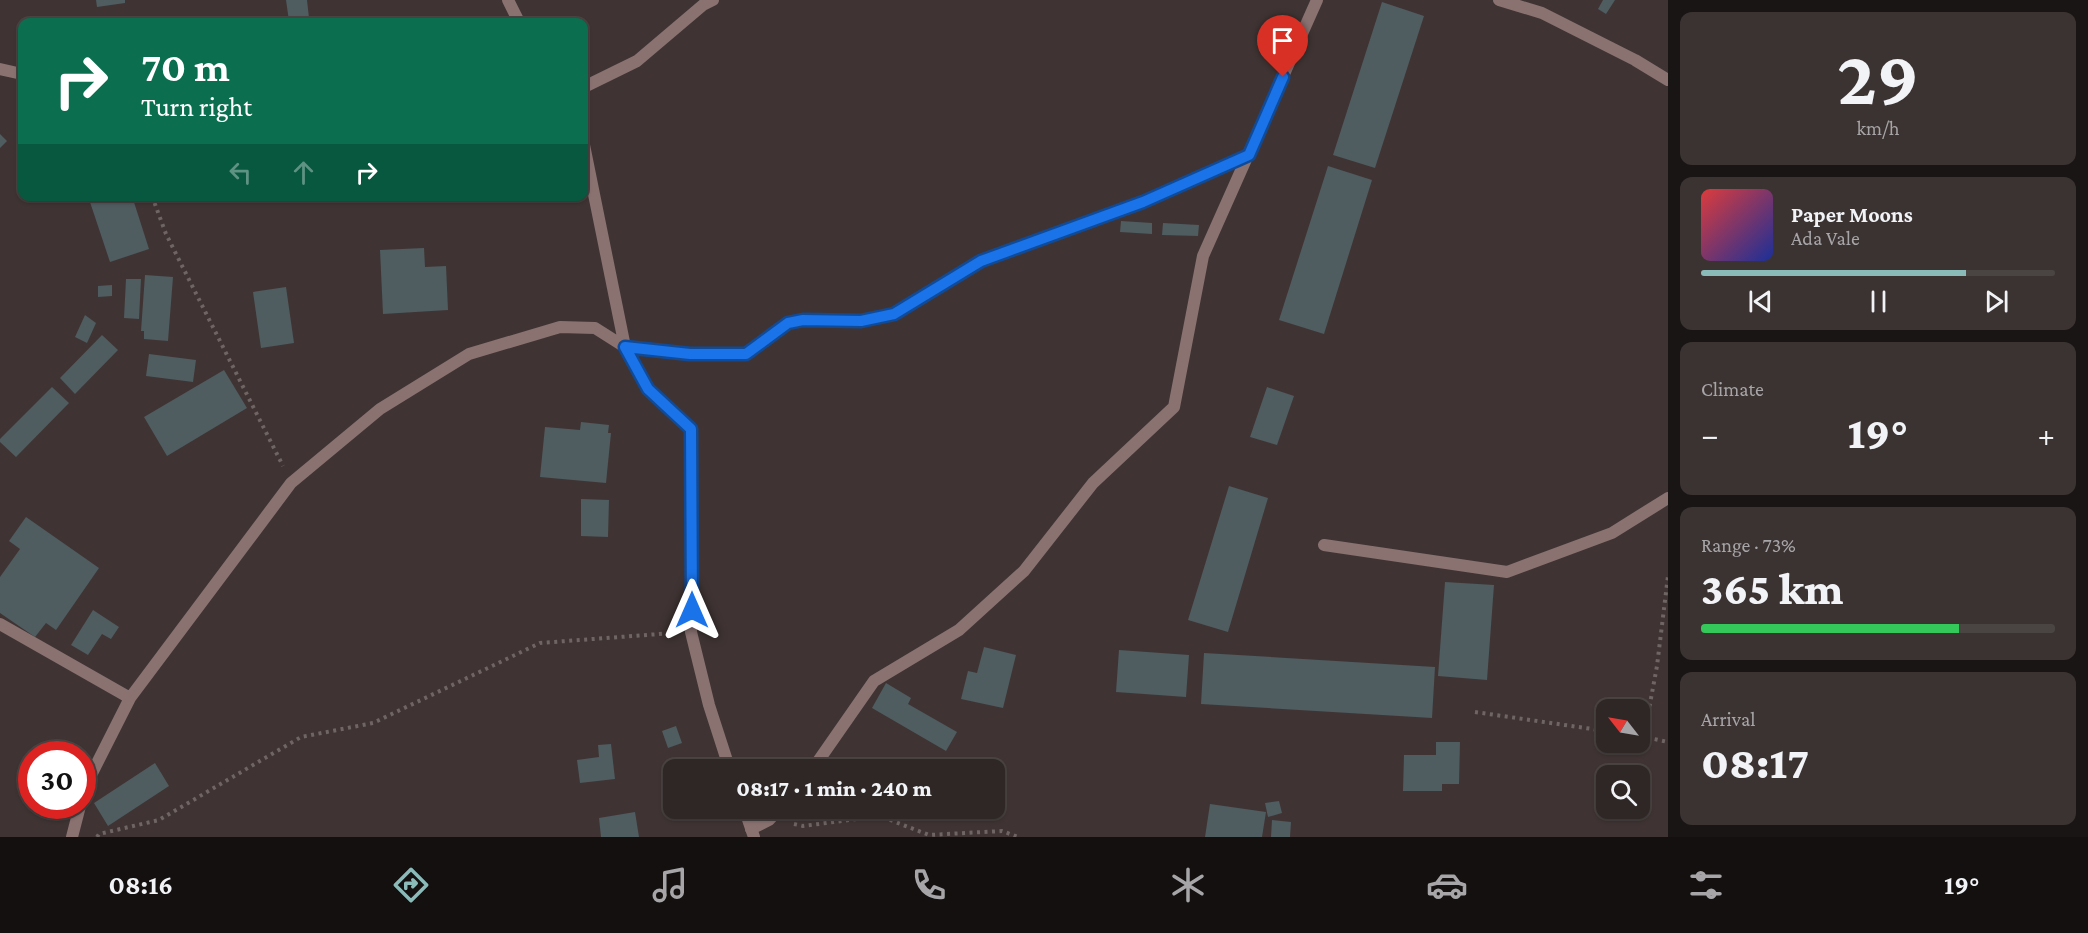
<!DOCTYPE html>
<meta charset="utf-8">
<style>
body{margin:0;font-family:"Crimson Pro",serif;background:#3b3332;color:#f1f3f6;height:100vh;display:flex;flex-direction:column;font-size:22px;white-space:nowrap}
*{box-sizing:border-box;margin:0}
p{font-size:20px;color:#a7a5a7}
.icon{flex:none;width:33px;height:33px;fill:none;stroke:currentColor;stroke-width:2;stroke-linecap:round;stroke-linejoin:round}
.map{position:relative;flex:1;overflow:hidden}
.side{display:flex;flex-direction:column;gap:12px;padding:12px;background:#1a1515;width:420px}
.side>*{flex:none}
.top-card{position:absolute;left:18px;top:18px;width:570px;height:183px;border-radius:12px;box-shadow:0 2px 4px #0004,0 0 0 2px #4a4443;background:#0b6e4f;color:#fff;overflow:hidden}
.needle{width:39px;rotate:301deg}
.controls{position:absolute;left:1596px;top:699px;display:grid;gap:12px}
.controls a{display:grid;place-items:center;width:54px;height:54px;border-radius:12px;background:#2f2726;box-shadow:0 2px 4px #0004,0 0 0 2px #4a4443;font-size:30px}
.speed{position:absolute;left:18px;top:741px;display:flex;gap:12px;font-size:30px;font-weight:700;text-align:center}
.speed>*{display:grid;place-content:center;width:78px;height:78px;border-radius:50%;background:#2f2726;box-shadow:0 2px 4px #0004,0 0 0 2px #4a4443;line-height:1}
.speed .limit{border:9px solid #d22;background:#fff;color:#111}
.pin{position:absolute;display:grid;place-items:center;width:51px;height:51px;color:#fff;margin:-62px -26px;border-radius:50% 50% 50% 0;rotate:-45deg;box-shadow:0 0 6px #0007}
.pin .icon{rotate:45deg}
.me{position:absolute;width:66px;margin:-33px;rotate:0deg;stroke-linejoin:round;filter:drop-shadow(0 0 4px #0008)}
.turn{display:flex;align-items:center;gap:21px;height:126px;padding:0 24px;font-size:27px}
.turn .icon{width:78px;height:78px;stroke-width:2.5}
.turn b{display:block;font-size:42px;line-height:51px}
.lanes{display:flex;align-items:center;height:57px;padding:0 24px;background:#0003;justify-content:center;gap:30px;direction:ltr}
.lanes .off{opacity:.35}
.big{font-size:45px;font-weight:800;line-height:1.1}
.side .tile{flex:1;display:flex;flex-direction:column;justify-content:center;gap:9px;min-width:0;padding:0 21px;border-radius:12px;background:#3b3332}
.side .dial{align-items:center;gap:0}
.dial b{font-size:78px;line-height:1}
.song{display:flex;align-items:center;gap:18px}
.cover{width:72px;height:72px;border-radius:9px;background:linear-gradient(135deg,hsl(0 70% 55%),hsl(230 70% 35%))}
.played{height:6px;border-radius:3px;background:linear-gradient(90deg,#8bbbb9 75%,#4a4443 75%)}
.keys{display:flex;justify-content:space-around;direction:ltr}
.heat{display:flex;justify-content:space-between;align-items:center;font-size:33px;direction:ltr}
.charge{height:9px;border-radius:4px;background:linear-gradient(90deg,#34c759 73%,#4a4443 0)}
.trip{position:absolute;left:663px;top:759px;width:342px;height:60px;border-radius:12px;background:#2f2726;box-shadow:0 2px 4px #0004,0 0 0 2px #4a4443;font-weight:800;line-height:60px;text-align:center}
.tabs{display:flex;height:96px;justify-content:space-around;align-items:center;background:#13100f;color:#a7a5a7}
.tabs .icon{width:42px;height:42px}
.tabs .current{color:#8bbbb9}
.tabs b{font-size:27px;color:#f1f3f6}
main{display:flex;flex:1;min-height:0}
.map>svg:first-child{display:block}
.building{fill:#4f5c60}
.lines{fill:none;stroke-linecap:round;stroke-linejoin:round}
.path{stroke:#6f6564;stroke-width:4;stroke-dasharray:3 4.5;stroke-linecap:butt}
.lane{stroke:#8a7271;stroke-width:12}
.street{stroke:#8a7271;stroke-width:12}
.route-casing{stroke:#114b97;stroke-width:15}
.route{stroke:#1a73e8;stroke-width:10}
</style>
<main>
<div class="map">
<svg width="1668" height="837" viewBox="0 0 1668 837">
<rect width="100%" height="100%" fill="#3f3433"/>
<path class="building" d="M96,0h29v3l-28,4z
M286,0h21l2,18 -20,3z
M1603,0h12l-9,14 -8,-5z
M1382,2l42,14 -49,152 -42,-13z
M0,134l7,7 -7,7z
M1328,166l44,14 -48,154 -45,-14z
M88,196h44l17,53 -39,13z
M1121,221l31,2v11l-32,-2z
M1163,223l36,2 -1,11 -36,-1z
M424,248l1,19 21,-1 2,44 -65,4 -3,-64z
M145,275l28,2 -5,64 -24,-2v-8h-3z
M126,279h15l-2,40 -15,-1z
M112,285v11l-14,1v-11z
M286,287l8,56 -33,5 -8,-56z
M85,315l11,8 -9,20 -12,-6z
M102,335l16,15 -43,44 -15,-16z
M149,354l47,6 -3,22 -47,-6z
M224,370l23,38 -80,48 -23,-39z
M52,387l17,16 -53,54 -16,-15v-3z
M1267,387l27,9 -17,49 -27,-8z
M581,422l28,3 -1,8h3l-5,50 -66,-6 5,-50 35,3z
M1229,486l39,12 -40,134 -40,-12z
M581,499l28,1 -1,37 -27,-1z
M26,517l73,51 -43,62 -10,-7 -11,14 -35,-24v-36l20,-28 -11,-8z
M1445,582l49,3 -7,95 -49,-4z
M93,610l26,17 -8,12 -9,-5 -14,21 -17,-10z
M984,647l32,8 -13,53 -42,-9 7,-28 9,2z
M1119,650l70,5 -3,42 -70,-5z
M1204,653l231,14 -3,51 -231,-14z
M886,683l25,15 -3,6 49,28 -11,19 -74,-43z
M676,726l6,17 -14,5 -6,-17z
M1436,742h24l-1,42h-17v7h-39l1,-36h32z
M611,744l4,35 -35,4 -3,-23 22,-3 -1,-12z
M155,763l14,23 -61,40 -14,-23z
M1279,801l3,12 -14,4 -3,-14z
M1210,804l56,8 -4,25h-57z
M635,812l4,25h-38l-2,-19z
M1272,820l19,2 -1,15h-19z"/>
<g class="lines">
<path class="path" d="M152,196l14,38 117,232
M1475,712l131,19
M1640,736l28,6
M1644,736l13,-70 11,-90
M794,824l9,2 77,-10 49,19 73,-4 16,6
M97,837l2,-3 60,-14 142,-83 72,-14 167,-80 133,-10"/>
<path class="lane" d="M625,347l65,7h56l41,-31 16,-4 58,2 33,-7 87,-53 162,-59 106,-47
M1324,545l183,27 105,-39 56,-35
M812,770l62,-89 85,-51 65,-59 69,-88 81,-76 29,-151 114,-256
M751,829l18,-9 11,-12"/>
<path class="street" d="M508,0l11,22
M1499,0l43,13 93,47 33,20
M0,69l22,5
M584,87l53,-26 66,-56 10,-5
M584,145l41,202 23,42 43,40v203l18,73 21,65
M0,624l130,74
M82,796l2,-7 46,-91 161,-215 89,-74 89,-55 91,-27 35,1 30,19
M744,808l10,29
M72,837l8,-31"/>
</g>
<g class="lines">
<g class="route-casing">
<path id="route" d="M692,610l-1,-181 -43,-40 -23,-42 65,7h56l42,-31 15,-3 58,1 33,-7 87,-53 162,-59 106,-47 34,-78"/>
</g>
<use href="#route" class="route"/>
</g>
</svg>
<div class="controls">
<a><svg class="needle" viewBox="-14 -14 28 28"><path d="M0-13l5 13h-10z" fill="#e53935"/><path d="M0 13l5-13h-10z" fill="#a7a5a7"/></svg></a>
<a><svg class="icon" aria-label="search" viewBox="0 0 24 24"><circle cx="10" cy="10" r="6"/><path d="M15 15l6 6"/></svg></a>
</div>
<div class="speed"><div class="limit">30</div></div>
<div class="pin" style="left:1283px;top:77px;background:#d93025"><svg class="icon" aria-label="arrive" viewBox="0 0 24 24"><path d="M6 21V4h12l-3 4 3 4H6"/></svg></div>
<svg class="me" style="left:692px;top:610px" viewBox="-20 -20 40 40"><path d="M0-17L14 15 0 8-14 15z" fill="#1a73e8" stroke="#fff" stroke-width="4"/></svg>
<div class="trip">08:17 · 1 min · 240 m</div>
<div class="top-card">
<div class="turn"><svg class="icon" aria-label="right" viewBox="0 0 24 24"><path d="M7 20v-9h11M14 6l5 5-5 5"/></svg><div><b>70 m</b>Turn right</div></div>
<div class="lanes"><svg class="icon off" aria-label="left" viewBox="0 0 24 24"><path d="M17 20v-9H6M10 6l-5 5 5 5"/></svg><svg class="icon off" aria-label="ahead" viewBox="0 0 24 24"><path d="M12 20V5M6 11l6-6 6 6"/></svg><svg class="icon" aria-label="right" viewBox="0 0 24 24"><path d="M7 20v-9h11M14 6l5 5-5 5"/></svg></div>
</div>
</div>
<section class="side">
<div class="tile dial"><b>29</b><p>km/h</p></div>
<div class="tile">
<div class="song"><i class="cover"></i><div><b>Paper Moons</b><p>Ada Vale</p></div></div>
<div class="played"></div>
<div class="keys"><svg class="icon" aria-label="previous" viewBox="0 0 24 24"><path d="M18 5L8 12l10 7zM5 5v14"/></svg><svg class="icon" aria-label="pause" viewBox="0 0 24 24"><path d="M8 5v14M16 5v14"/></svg><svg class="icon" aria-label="next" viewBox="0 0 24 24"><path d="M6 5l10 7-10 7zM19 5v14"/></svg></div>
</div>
<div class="tile"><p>Climate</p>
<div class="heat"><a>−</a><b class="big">19°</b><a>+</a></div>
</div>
<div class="tile"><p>Range · 73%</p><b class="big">365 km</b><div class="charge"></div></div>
<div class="tile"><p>Arrival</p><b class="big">08:17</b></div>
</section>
</main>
<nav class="tabs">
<b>08:16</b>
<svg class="icon current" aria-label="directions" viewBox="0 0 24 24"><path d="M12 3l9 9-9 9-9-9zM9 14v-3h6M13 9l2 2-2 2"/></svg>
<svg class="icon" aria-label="music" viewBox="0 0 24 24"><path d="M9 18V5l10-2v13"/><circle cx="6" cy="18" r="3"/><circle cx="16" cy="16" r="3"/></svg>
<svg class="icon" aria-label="phone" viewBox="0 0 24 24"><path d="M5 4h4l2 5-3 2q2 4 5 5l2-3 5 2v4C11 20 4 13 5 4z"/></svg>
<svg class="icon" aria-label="climate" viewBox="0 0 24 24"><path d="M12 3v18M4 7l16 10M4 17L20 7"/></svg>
<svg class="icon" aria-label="car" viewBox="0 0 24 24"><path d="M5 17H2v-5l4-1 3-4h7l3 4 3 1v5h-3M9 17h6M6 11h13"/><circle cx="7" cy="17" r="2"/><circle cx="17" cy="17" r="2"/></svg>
<svg class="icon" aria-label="filters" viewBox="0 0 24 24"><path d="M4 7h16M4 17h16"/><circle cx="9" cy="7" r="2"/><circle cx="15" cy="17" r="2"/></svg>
<b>19°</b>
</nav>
